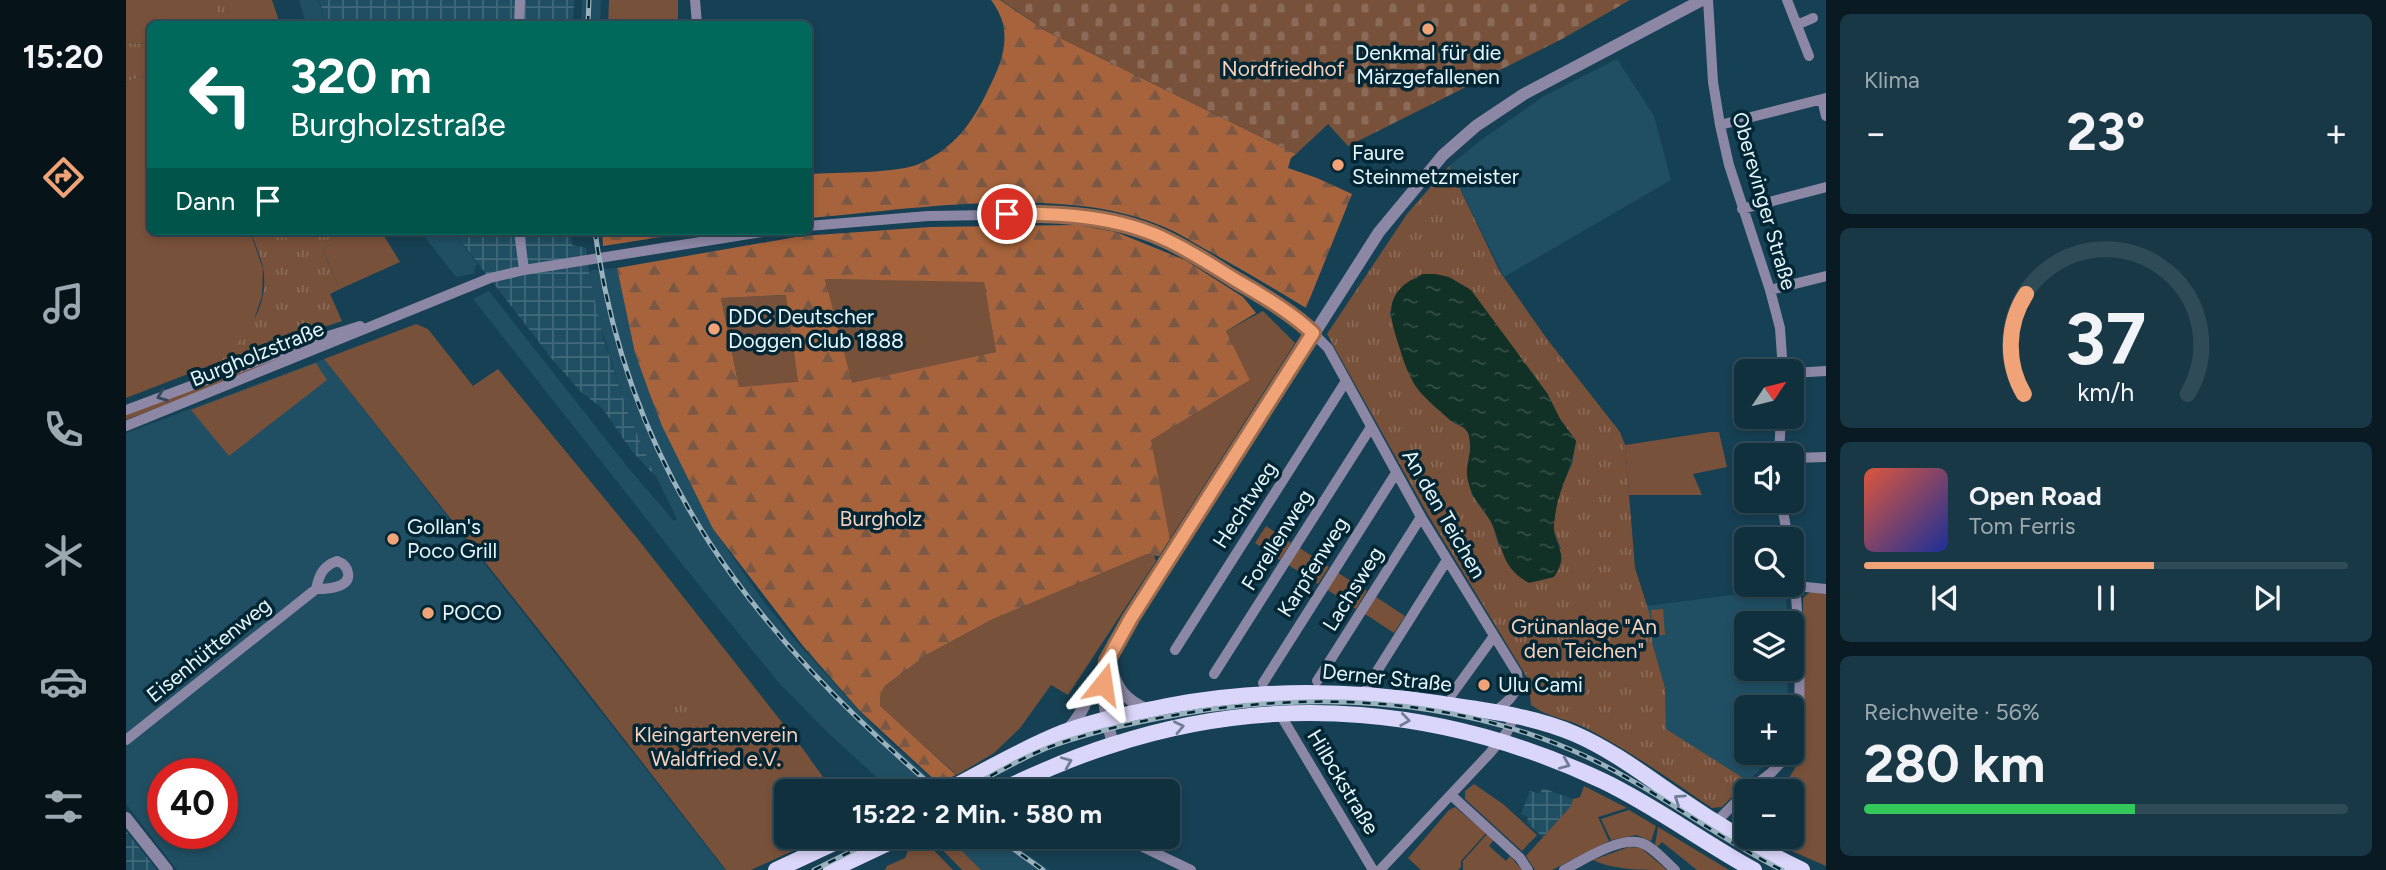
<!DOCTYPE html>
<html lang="de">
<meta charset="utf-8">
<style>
body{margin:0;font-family:Figtree,sans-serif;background:#193845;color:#f1f3f6;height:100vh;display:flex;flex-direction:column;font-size:26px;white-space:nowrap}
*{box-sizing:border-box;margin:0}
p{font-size:23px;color:#9ca9b0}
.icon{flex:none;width:38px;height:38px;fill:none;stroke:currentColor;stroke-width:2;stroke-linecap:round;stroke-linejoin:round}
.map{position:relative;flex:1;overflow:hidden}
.details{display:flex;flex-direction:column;gap:14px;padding:14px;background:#091a22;width:560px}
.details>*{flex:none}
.banner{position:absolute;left:21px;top:21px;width:665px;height:214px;border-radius:10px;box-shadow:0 4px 10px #0003,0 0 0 2px #304b58;background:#00695c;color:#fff;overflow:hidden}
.needle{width:46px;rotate:55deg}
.controls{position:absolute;left:1608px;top:359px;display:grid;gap:14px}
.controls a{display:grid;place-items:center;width:70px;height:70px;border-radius:10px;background:#10303e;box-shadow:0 4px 10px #0003,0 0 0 2px #304b58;font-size:35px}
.speed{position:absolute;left:21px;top:758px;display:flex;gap:14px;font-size:35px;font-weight:700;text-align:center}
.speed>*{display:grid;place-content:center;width:91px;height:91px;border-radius:50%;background:#10303e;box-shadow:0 4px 10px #0003,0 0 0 2px #304b58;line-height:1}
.speed .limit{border:10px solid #d22;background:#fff;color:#111}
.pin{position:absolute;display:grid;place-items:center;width:60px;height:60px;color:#fff;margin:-30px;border:4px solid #fff;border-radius:50%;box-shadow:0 2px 7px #0007}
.me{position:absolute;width:77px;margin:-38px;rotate:15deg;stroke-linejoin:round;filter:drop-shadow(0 0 5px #0008)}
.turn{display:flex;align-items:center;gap:24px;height:147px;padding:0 28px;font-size:32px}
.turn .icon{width:91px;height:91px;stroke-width:2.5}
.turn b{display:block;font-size:49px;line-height:60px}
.then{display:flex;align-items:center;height:66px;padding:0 28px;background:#0003;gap:14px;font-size:26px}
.big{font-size:52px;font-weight:700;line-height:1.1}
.details .tile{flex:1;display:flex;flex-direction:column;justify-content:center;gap:10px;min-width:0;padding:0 24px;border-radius:10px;background:#193845}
.details .dial{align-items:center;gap:0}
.dial svg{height:182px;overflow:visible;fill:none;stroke:#304b58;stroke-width:7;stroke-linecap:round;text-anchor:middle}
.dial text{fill:#f1f3f6;stroke:none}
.song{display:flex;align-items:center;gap:21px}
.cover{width:84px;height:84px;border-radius:10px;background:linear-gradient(135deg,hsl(10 70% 55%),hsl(230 70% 35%))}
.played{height:7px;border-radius:4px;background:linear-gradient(90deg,#efa377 60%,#304b58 60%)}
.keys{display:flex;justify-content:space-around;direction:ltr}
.heat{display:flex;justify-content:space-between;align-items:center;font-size:38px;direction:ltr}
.charge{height:10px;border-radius:5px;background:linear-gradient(90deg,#34c759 56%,#304b58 0)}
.trip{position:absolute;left:648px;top:779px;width:406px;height:70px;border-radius:10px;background:#10303e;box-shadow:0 4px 10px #0003,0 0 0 2px #304b58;font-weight:700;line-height:70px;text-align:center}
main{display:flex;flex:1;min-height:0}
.dock{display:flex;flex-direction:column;width:126px;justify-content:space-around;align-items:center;background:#061319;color:#9ca9b0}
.dock .icon{width:49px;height:49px}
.dock .selected{color:#efa377}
.dock b{font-size:32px;color:#f1f3f6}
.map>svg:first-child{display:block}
.built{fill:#204f63;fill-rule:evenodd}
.industrial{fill:url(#industrial-grid)}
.green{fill:#78513a}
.forest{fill:url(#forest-firs);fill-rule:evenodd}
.cemetery{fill:url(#cemetery-stones)}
.park{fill:url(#park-tufts);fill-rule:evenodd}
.water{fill:url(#water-ripples)}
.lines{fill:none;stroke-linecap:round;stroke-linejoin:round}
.minor{stroke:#8b87a4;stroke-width:10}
.tertiary{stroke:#8b87a4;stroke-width:12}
.primary{stroke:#dad6f9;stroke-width:16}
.rail-casing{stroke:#99b2be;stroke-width:5}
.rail{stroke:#032634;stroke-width:2.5;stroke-dasharray:8;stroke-linecap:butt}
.oneway{stroke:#33485b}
.oneway2{stroke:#6e7e96}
.route-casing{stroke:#9b6a4d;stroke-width:18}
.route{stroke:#efa377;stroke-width:12}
.poi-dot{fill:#efa377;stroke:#032634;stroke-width:2.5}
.labels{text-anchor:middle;stroke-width:7;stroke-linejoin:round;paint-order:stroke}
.poi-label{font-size:21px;fill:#e7f6fd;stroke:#032634;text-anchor:start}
.park-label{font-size:21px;fill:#f8d1bc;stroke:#032634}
.street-label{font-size:21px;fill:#e7f6fd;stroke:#032634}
</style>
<main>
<nav class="dock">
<b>15:20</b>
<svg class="icon selected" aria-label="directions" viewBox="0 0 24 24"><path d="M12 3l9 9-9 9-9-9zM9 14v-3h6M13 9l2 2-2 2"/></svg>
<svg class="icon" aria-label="music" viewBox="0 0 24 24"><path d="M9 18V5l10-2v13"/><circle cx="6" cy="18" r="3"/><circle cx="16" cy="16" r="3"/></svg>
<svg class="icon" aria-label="phone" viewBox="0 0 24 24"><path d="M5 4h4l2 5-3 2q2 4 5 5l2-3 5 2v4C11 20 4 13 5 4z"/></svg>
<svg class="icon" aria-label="climate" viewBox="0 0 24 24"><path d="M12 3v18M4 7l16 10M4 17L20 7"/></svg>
<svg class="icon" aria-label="car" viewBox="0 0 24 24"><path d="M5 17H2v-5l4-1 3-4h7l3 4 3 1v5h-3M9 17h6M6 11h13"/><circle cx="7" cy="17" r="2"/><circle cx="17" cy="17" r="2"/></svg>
<svg class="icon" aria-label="filters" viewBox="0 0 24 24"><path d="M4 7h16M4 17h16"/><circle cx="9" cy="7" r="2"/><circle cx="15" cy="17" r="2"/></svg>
</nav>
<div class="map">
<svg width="1700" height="870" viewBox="0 0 1700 870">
<defs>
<pattern id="industrial-grid" width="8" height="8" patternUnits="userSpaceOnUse" patternTransform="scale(1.75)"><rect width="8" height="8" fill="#204f63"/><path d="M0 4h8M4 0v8" fill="none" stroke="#40697a"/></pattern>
<pattern id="forest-firs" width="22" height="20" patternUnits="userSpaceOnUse" patternTransform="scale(1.75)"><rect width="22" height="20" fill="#a7643c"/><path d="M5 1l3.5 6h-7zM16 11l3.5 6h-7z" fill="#7b5843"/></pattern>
<pattern id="cemetery-stones" width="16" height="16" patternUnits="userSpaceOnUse" patternTransform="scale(1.75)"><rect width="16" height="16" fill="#78513a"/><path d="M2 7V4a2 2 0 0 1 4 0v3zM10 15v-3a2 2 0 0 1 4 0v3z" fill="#8b6b57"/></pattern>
<pattern id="park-tufts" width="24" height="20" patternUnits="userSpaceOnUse" patternTransform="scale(1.75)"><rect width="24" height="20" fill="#78513a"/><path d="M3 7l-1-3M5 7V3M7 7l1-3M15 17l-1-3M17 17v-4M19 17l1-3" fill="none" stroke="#8b6b57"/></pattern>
<pattern id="water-ripples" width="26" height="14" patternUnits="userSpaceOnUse" patternTransform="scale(1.75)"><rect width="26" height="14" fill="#113026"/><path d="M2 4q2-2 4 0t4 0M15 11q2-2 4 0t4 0" fill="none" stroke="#344f46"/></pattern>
</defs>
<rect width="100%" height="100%" fill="#164053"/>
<path class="built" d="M173,0h19l8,24h-20z
M456,0h19l-1,24h-19z
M1491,59l37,57 17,64 -167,97 -55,-111 32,-26 63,-44z
M294,231h33l24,33 -3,7 2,2 -20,4z
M491,268l18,85 14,39 13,34 51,103 51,73 30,37 80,88 53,49 -8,15h-27l-63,-57 -49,-50 -94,-115 -213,-270 16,-8 137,174 48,56 3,-2 -39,-79 -9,-25 -32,-99 -8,-43 3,-3z
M198,359l401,511h-548l-51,-66v-371zM37,774h59v59h-59z
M1660,588l1,35h-41v45l41,1 1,38h-42v45l32,1 -30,28 -82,-52 -1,-41 -13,-46 -5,-36z
M828,837h48l48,33h-69l-24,-24z"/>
<path class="industrial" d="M193,0h255l-1,24h-247z
M327,231h118l1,14 14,3 3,25 14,65 26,77 26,61 -24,-26 -28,-41 -22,-17 -29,-33z
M1416,788l31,11 -2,7 -28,31 -16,-14 1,-6 -7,-3 9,-23 10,3z
M0,831l31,39h-31z"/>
<path class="green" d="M0,0h146l8,24h-130v20l-24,-1z
M483,0h69v24h-70z
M20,75l4,2v154h100l13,38 -1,27 -10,30 -13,18 -20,18 -93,36v-316z
M208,231h47l19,31 -60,27 -18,-40 16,-8z
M699,279l159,2 12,71 -145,32z
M661,295l11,88 -59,4 -18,-89z
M1137,311l32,32 -125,196 -20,-99 100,-60 -24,-49z
M290,324l12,5 45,57 25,-17 139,169 166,211 30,42h-47v45l37,1 -72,33h-25l-168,-216 -234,-295z
M154,356l1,4 -155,60v-7z
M190,363l11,17 -98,76 -38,-46z
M1584,432h9l8,35 -34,7 9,21h-73l-4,-50z
M1140,526l25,17 -11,17 -25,-17z
M1172,547l31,20 -11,17 -31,-20z
M1021,554l7,1 2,6 -88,134 -17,-10 -31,43 -26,25 -37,22 -78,-69v-10l7,-11 42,-31 63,-34z
M1209,571l32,20 -11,18 -31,-21z
M1684,592l16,2v272l-66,-29 32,-1v-45h-11l14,-23 7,-24 1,-146z
M1247,595l32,21 -11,17 -32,-21z
M1537,609l2,26h-12l-2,-25z
M1348,784l29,20 34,31 -15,16 -57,-52v-8z
M1458,786l43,22 -29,9 11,24 -57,29h-17l-9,-14 45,-50 2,-7 7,-2z
M1329,807l31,26 -25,28v6l-3,3h-37l-13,-12 41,-48z
M1503,810l27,16 -5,15 -15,-6 -25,5 -10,-21z
M1532,827l71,43h-32l-35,-28 -5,5 -2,-2z
M1361,834l7,6 -5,6 17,15 4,-5 12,14h-59v-9z
M818,836l14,11 23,23h-19l-31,-32z
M796,838l31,32h-68l2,-4 18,-8 6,-15z
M1503,847l12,1 26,22c-24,0 -54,0 -74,-10z"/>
<path class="forest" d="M865,0h9l46,31 250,123 -5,4 -3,10 29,10 35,16 -46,114c-34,-21 -67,-40 -101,-59 -14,-8 -28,-17 -43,-23 -98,-42 -248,-17 -353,-8v-44c26,-2 91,0 112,-11 33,-15 52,-41 67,-73 16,-31 26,-60 3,-90z
M952,225l38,7 69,28 58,37 13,16 -30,18 24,49 -99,60 19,99 -11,17 -12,-2 -156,66 -63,34 -42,31 -6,11v10l76,69 -18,8 -78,-72 -57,-65 -90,-117 -51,-103 -13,-34 -14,-39 -18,-85 185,-32 128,-9zM699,279l159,3 12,70 -144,31zM660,295l12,87 -59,5 -18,-89z
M476,231h98l-97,15z"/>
<path class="cemetery" d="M875,0h629l-68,39 -214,107 -20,-22 -32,30 -250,-123z"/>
<path class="park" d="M88,0h22l6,20 -1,4h-22z
M0,43l24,1v33l-4,-2 -20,7z
M1323,166l51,106 47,67 73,93 5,13 10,123 15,47 2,27 13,46 1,41 82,52 -26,26 -10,1c-41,-28 -82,-57 -126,-80 -18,-9 -39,-11 -55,-23l-3,-26 -101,-166 -100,-179 80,-120zM1267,300l154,93 13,26 16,22 -4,23 -14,31 -5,34 8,20 -62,-3 -7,-23 -20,-28 -5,-21 4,-18 -2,-21 -4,-7 -11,-5 -34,-32 -11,-19 -19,-58z
M124,231h84l5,10 -17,8 18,40 -10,5 12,27 -123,41c27,-25 51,-55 44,-95 -3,-12 -8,-24 -13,-36z
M559,700l15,19 -29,9 -14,-17z"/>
<path class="water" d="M1297,274h13l13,3 22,13 76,103 13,26 16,22c-5,30 -21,55 -22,85 -1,22 17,26 0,51l-25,6c-29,-16 -25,-36 -38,-61 -9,-16 -22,-27 -24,-47 -1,-14 7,-26 1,-42 -3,-7 -11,-8 -17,-12 -10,-9 -22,-19 -31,-29 -10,-12 -16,-29 -20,-43 -12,-35 -17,-58 23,-75z"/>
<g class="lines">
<path class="minor" d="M569,0l2,24
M1582,0l5,82 7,43 9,40 41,125 10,38 3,43
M1661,0l22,56
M393,24l1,-24
M1671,25l16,-7
M1696,100l4,16
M1594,125l106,-27
M1616,209l84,-22
M682,226l120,-10 119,-2 45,4 40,9 37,13 78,46 58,39 23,23 93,169 96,156c3,20 -9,29 -23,39
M393,231l5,39
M1644,290l56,-14
M1666,373l34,-2
M0,410l177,-66 57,-18
M0,426l364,-148 34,-8 245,-39
M1653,455l2,-39
M1666,458l34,-1
M1655,500l7,39
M1666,561c5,33 14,164 0,190
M1670,586l30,3
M1049,650l171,-269
M1088,674l157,-247
M1191,681l104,-164
M1137,683l133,-210
M1241,687l80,-127
M1326,694l42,-58
M1154,714l93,156
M0,740l190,-151c3,-14 7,-23 21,-28 6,2 10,5 11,12 3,15 -22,16 -32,16
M1622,791l24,-19 19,-20
M1325,795l69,63 8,12
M1589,823l31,-31
M994,836l71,34
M1254,870l110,-117 17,-21 8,-17
M1438,870c19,-10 56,-34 77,-27 10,2 26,20 34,27"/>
<path class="tertiary" d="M983,664c9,25 14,35 39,46
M942,729c19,-18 22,-44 37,-65
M987,744c-9,-32 -15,-65 0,-95l266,-417 64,-77 33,-29 48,-32 178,-94
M0,818l41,52"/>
<path class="primary" d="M820,791c39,-20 77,-43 118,-59 34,-12 68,-19 103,-26 90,-17 178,-17 269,-3 46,7 95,12 139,31 39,17 72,43 108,67 38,26 77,49 119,69
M873,791c36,-17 74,-34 113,-46 165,-54 334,-38 491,36 52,25 100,61 151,89
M650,870l73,-34
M705,870l72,-34"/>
<g class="rail-casing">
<path id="rail" d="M462,24l1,-24
M469,231c33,245 161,404 343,560
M836,791c30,-15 58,-33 90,-45 50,-18 102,-28 154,-36 130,-18 259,-9 379,46 69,32 129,80 197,114
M869,836l48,34
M688,870l68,-34"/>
</g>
<use href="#rail" class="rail"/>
</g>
<defs><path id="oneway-chevron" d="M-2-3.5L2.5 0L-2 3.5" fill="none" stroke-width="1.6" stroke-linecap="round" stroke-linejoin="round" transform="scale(1.75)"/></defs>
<use class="oneway" href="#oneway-chevron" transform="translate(36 396) rotate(159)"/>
<g class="oneway2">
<use href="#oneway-chevron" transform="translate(1279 720) rotate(8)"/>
<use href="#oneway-chevron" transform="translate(1053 727) rotate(-12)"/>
<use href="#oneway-chevron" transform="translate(941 762) rotate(-23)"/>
<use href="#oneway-chevron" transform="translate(1439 764) rotate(23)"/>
<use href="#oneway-chevron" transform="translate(1553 799) rotate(-146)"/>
</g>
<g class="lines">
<g class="route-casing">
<path id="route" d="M881,214c55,-1 112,2 162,27 23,11 44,25 65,38 27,16 56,32 79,54l-182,285 -24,43 -4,23"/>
</g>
<use href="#route" class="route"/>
</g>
<g class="poi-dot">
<circle cx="1302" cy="29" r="7"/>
<circle cx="1212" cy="165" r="7"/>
<circle cx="588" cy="329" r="7"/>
<circle cx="267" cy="539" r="7"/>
<circle cx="302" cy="613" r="7"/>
<circle cx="1358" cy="685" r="7"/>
</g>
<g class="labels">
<g class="poi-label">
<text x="1302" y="60" text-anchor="middle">Denkmal für die<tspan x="1302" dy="24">Märzgefallenen</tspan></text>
<text x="1226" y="160">Faure<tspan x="1226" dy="24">Steinmetzmeister</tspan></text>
<text x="602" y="324">DDC Deutscher<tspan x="602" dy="24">Doggen Club 1888</tspan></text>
<text x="281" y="534">Gollan's<tspan x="281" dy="24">Poco Grill</tspan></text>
<text x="316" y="620">POCO</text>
<text x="1372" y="692">Ulu Cami</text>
</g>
<g class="park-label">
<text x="1157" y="76">Nordfriedhof</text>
<text x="755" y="526">Burgholz</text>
<text x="1458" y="634">Grünanlage "An<tspan x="1458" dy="24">den Teichen"</tspan></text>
<text x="590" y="742">Kleingartenverein<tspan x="590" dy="24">Waldfried e.V.</tspan></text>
</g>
<g class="street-label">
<text transform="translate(1638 201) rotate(74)" y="7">Oberevinger Straße</text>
<text transform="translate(131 354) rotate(-22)" y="7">Burgholzstraße</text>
<text transform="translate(1119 505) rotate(-57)" y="7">Hechtweg</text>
<text transform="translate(1318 514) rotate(60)" y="7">An den Teichen</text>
<text transform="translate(1151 540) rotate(-58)" y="7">Forellenweg</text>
<text transform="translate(1187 567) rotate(-58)" y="7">Karpfenweg</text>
<text transform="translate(1227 589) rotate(-58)" y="7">Lachsweg</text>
<text transform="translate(83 650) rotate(-39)" y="7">Eisenhüttenweg</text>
<text transform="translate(1261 678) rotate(6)" y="7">Derner Straße</text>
<text transform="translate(1217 782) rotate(59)" y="7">Hilbckstraße</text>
</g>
</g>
</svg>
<div class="controls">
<a><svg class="needle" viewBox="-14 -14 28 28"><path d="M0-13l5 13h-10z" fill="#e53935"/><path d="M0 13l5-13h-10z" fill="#9ca9b0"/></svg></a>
<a><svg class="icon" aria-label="sound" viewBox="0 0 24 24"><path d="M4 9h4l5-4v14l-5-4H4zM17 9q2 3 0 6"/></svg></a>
<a><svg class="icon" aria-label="search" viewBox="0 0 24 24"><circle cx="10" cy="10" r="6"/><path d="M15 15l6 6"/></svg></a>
<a><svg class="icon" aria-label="layers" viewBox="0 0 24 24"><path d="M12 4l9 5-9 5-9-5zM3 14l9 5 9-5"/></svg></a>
<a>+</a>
<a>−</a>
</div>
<div class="speed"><div class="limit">40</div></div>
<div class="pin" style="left:881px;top:214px;background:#d93025"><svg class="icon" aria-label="arrive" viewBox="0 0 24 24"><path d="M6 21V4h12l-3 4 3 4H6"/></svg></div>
<svg class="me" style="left:977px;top:684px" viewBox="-20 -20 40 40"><path d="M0-17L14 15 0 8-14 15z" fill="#efa377" stroke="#fff" stroke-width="4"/></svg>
<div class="trip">15:22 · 2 Min. · 580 m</div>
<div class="banner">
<div class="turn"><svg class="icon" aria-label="left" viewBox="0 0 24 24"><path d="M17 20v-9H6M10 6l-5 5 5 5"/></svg><div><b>320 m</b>Burgholzstraße</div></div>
<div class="then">Dann<svg class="icon" aria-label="arrive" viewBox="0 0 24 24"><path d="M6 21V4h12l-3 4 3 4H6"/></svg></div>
</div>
</div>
<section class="details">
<div class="tile"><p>Klima</p>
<div class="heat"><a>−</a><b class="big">23°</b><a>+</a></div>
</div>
<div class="tile dial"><svg viewBox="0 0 100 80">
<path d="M14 69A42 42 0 1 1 86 69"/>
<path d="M14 69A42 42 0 0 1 15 25" stroke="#efa377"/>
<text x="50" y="56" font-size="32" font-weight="700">37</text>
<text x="50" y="72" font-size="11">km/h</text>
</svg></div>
<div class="tile">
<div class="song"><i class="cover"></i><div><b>Open Road</b><p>Tom Ferris</p></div></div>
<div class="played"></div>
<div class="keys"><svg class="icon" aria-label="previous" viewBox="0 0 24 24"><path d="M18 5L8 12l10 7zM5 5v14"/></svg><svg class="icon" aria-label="pause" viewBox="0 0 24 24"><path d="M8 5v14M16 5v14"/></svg><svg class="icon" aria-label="next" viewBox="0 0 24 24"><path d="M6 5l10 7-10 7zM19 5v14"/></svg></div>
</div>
<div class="tile"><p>Reichweite · 56%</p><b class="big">280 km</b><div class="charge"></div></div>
</section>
</main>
